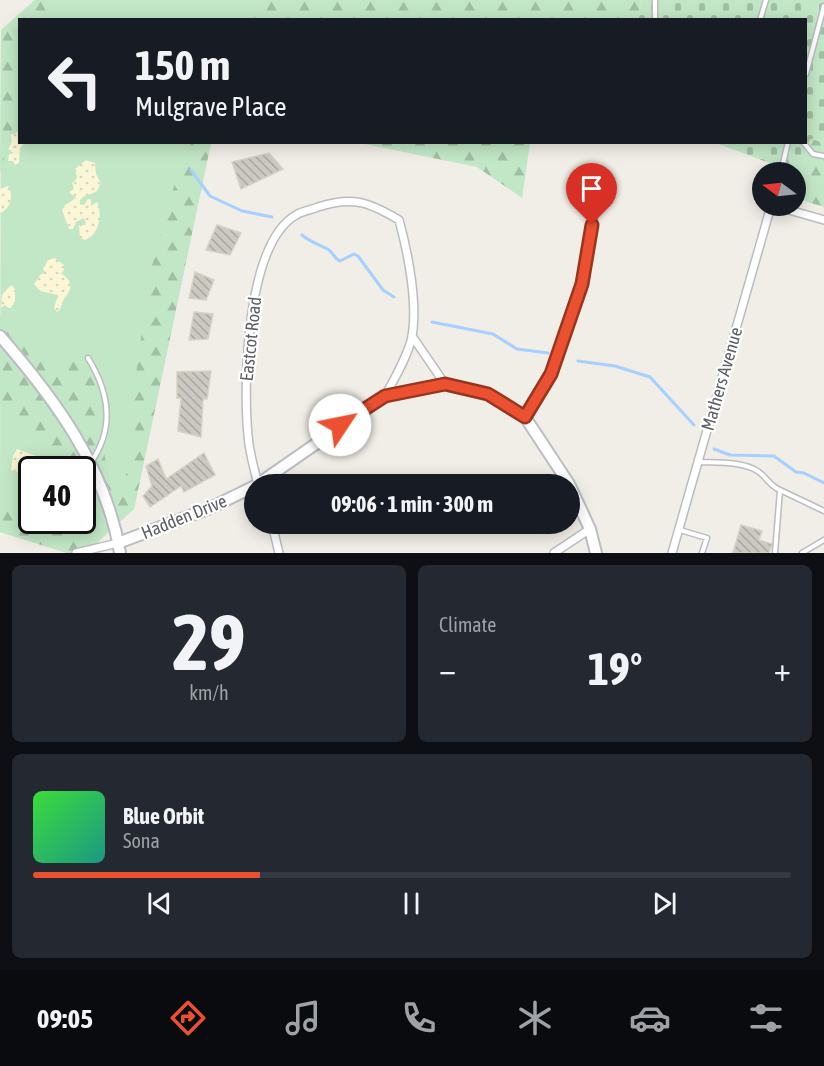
<!DOCTYPE html>
<meta charset="utf-8">
<style>
body{margin:0;font-family:"Asap Condensed",sans-serif;background:#242831;color:#f1f3f6;height:100vh;display:flex;flex-direction:column;font-size:22px;white-space:nowrap}
*{box-sizing:border-box;margin:0}
p{font-size:20px;color:#9ea1a6}
.icon{flex:none;width:33px;height:33px;fill:none;stroke:currentColor;stroke-width:2;stroke-linecap:round;stroke-linejoin:round}
.map{position:relative;height:553px;overflow:hidden}
.panel{display:flex;flex-direction:column;gap:12px;padding:12px;background:#0d0f14;flex:1}
.panel>*{flex:none}
.hud{position:absolute;left:18px;top:18px;width:789px;height:126px;border-radius:0px;box-shadow:0 3px 15px #0003;background:#171b24;color:#f1f3f6;overflow:hidden}
.needle{width:39px;rotate:285deg}
.buttons{position:absolute;left:752px;top:162px;display:grid;gap:12px}
.buttons a{display:grid;place-items:center;width:54px;height:54px;border-radius:50%;background:#171b24;box-shadow:0 3px 15px #0003;font-size:30px}
.speed{position:absolute;left:18px;top:456px;display:flex;gap:12px;font-size:30px;font-weight:700;text-align:center}
.speed>*{display:grid;place-content:center;width:78px;height:78px;border-radius:50%;background:#171b24;box-shadow:0 3px 15px #0003;line-height:1}
.speed .limit{border:3px solid #111;border-radius:9px;background:#fff;color:#111}
.pin{position:absolute;display:grid;place-items:center;width:51px;height:51px;color:#fff;margin:-62px -26px;border-radius:50% 50% 50% 0;rotate:-45deg;box-shadow:0 0 6px #0007}
.pin .icon{rotate:45deg}
.me{position:absolute;width:66px;margin:-33px;rotate:56deg;stroke-linejoin:round;filter:drop-shadow(0 0 4px #0008)}
.turn{display:flex;align-items:center;gap:21px;height:126px;padding:0 18px;font-size:27px}
.turn .icon{width:78px;height:78px;stroke-width:2.5}
.turn b{display:block;font-size:42px;line-height:51px}
.big{font-size:45px;font-weight:700;line-height:1.1}
.panel .widget{flex:1;display:flex;flex-direction:column;justify-content:center;gap:9px;min-width:0;padding:0 21px;border-radius:9px;background:#242831}
.panel .dial{align-items:center;gap:0}
.dial b{font-size:78px;line-height:1}
.song{display:flex;align-items:center;gap:18px}
.cover{width:72px;height:72px;border-radius:9px;background:linear-gradient(135deg,hsl(120 70% 55%),hsl(170 70% 35%))}
.played{height:6px;border-radius:3px;background:linear-gradient(90deg,#eb5130 30%,#363941 30%)}
.keys{display:flex;justify-content:space-around;direction:ltr}
.heat{display:flex;justify-content:space-between;align-items:center;font-size:33px;direction:ltr}
.panel .tiles{flex:1;display:grid;gap:12px;grid-template-columns:1fr 1fr}
.widget:last-child{grid-column:span 2}
.trip{position:absolute;left:244px;top:474px;width:336px;height:60px;border-radius:30px;background:#171b24;box-shadow:0 3px 15px #0003;font-weight:700;line-height:60px;text-align:center}
.menu{display:flex;height:96px;justify-content:space-around;align-items:center;background:#090b0e;color:#9ea1a6}
.menu .icon{width:42px;height:42px}
.menu .active{color:#eb5130}
.menu b{font-size:27px;color:#f1f3f6}
.map>svg:first-child{display:block}
.green{fill:#c2e7c6;fill-rule:evenodd}
.forest{fill:url(#forest-firs)}
.sand{fill:url(#sand-dots)}
.cemetery{fill:url(#cemetery-stones)}
.lines{fill:none;stroke-linecap:round;stroke-linejoin:round}
.stream{stroke:#a6d0ff;stroke-width:3}
.building{fill:url(#building-back-hatch);stroke:#d5d1c4;stroke-width:1.5}
.lane-casing{stroke:#babcc1;stroke-width:7}
.street-casing{stroke:#babcc1;stroke-width:10}
.secondary-casing{stroke:#bbbdc3;stroke-width:14}
.lane{stroke:#fff;stroke-width:4}
.street{stroke:#fff;stroke-width:7}
.secondary{stroke:#fff;stroke-width:10}
.route-casing{stroke:#99351f;stroke-width:15}
.route{stroke:#eb5130;stroke-width:10}
.labels{text-anchor:middle;stroke-width:4.5;stroke-linejoin:round;paint-order:stroke}
.street-label{font-size:18px;fill:#5d6066;stroke:#fff}
</style>
<div class="map">
<svg width="824" height="553" viewBox="0 0 824 553">
<defs>
<pattern id="forest-firs" width="22" height="20" patternUnits="userSpaceOnUse" patternTransform="scale(1.5)"><rect width="22" height="20" fill="#c2e7c6"/><path d="M5 1l3.5 6h-7zM16 11l3.5 6h-7z" fill="#a1bfa5"/></pattern>
<pattern id="sand-dots" width="8" height="8" patternUnits="userSpaceOnUse" patternTransform="scale(1.5)"><rect width="8" height="8" fill="#fbf6d5"/><path d="M2 2h.1M6 6h.1" fill="none" stroke="#dad5ba" stroke-width="1.8" stroke-linecap="round"/></pattern>
<pattern id="cemetery-stones" width="16" height="16" patternUnits="userSpaceOnUse" patternTransform="scale(1.5)"><rect width="16" height="16" fill="#c2e7c6"/><path d="M2 7V4a2 2 0 0 1 4 0v3zM10 15v-3a2 2 0 0 1 4 0v3z" fill="#a1bfa5"/></pattern>
<pattern id="building-back-hatch" width="6" height="6" patternUnits="userSpaceOnUse" patternTransform="scale(1.5)"><rect width="6" height="6" fill="#cbc9c2"/><path d="M-1 5l2 2M0 0l6 6M5-1l2 2" fill="none" stroke="#a8a7a1"/></pattern>
</defs>
<rect width="100%" height="100%" fill="#f0eee6"/>
<path class="green" d="M35,0h228l-8,19 -235,1v122l191,1 -77,366 -48,44h-19l-67,-21 1,-502zM32,470h50v50h-50z"/>
<path class="forest" d="M35,0h33l-20,19 -28,1 -3,91 -17,62 1,-143z
M263,0h379l-5,20 -394,-1z
M810,139l14,3v65l-29,-9z
M191,143h20l-77,366 -51,3 -1,-42 -14,-1 -47,-51 -21,-14v-91c10,27 35,41 63,46l17,-8 19,42 2,40 6,37 17,11 12,-38 -3,-48 17,-122 25,-91z
M360,143h170l-8,55 -45,-31z
M0,507l46,19 39,4 -3,23h-15l-67,-21z"/>
<path class="sand" d="M18,132l2,10 4,1 -4,5 -1,15 -4,2 -2,-4h-5l1,-7 5,-1 -6,-4 4,-7 -1,-7z
M86,160l9,3 1,11 5,9 -4,8c-7,5 -17,3 -17,13l4,1 4,-6h3v7l6,-4c6,12 2,33 -12,38l-5,-2 -1,-13h7l-2,-7 -8,4 -3,7h-4l-7,-19 3,-5 11,-7 -7,-6 5,-3 -2,-6 5,-5 -2,-9z
M8,186c6,9 3,23 -8,27v-24z
M55,258l9,7v5l-3,3c13,9 11,16 3,26 -3,5 -1,8 -7,13l-3,-4 4,-13 -18,-4 -6,-7 6,-9 5,-3 -2,-3 5,-9z
M11,285l4,4v13l-5,7 -5,-4 -4,3 1,-13z
M17,449l19,7 3,10 -7,4 -1,6 -20,-6 2,-14z"/>
<path class="cemetery" d="M642,0h182v142l-14,-3 -9,36 -85,-32 90,-1v-122h-169z"/>
<g class="lines">
<path class="stream" d="M191,170l19,26 32,15 30,6
M302,235c8,7 18,10 27,15 5,4 5,8 11,11l14,-7 4,2 25,34 11,7
M432,322l61,12 24,15 31,4
M578,361l37,5 35,11 44,48
M714,449l16,6 44,1 22,16 8,1 20,10"/>
</g>
<path class="building" d="M269,153l14,16 -42,20 -9,-27z
M217,225l24,8 -11,22 -24,-5z
M195,272l19,8 -8,20 -17,-2z
M194,312l19,2 -5,25 -19,1z
M211,371l-4,28h-4l-2,38 -23,-6 3,-33h-4v-26z
M204,453l11,22 -31,17 -3,-6 -31,21 -7,-11 9,-10 -6,-20 12,-7 8,20z
M741,525l21,6 -3,9 13,4 -3,9h-36z"/>
<g class="lines">
<g class="lane-casing">
<path id="lane" d="M655,20v-20
M760,20l6,-20
M806,74l18,-68
M803,142l10,12 11,2
M781,172l7,-30
M88,358c21,34 27,70 3,104
M698,462c18,1 46,-1 61,10 8,6 11,14 21,18
M680,530l27,8 -5,15
M775,553l5,-63 44,21
M802,553l22,-13"/>
</g>
<g class="street-casing">
<path id="street" d="M775,206l49,14
M412,336l33,48
M525,417l26,-43 31,-90 17,-98
M258,484c-4,-16 -9,-32 -10,-49 -5,-51 -2,-191 48,-220 6,-4 15,-5 22,-8 35,-11 51,-5 81,13 9,33 20,87 12,121 -6,20 -16,37 -26,55
M272,524l7,29
M76,553l42,-10
M554,553l36,-24
M672,553l99,-347"/>
</g>
<g class="secondary-casing">
<path id="secondary" d="M0,336c55,63 106,132 120,217
M258,484l127,-88 60,-12 42,10 38,23 44,67
M570,486l20,43 6,24
M118,543l90,-34 47,-23"/>
</g>
<use href="#lane" class="lane"/>
<use href="#street" class="street"/>
<use href="#secondary" class="secondary"/>
</g>
<g class="lines">
<g class="route-casing">
<path id="route" d="M340,425l45,-29 60,-12 43,10 37,23 26,-43 31,-90 10,-59"/>
</g>
<use href="#route" class="route"/>
</g>
<g class="labels">
<g class="street-label">
<text transform="translate(251 339) rotate(-84)" y="6">Eastcot Road</text>
<text transform="translate(722 379) rotate(-74)" y="6">Mathers Avenue</text>
<text transform="translate(184 517) rotate(-22)" y="6">Hadden Drive</text>
</g>
</g>
</svg>
<div class="buttons">
<a><svg class="needle" viewBox="-14 -14 28 28"><path d="M0-13l5 13h-10z" fill="#e53935"/><path d="M0 13l5-13h-10z" fill="#9ea1a6"/></svg></a>
</div>
<div class="speed"><div class="limit">40</div></div>
<div class="pin" style="left:592px;top:225px;background:#d93025"><svg class="icon" aria-label="arrive" viewBox="0 0 24 24"><path d="M6 21V4h12l-3 4 3 4H6"/></svg></div>
<svg class="me" style="left:340px;top:425px" viewBox="-20 -20 40 40"><circle r="19" fill="#fff"/><path d="M0-13L10 11 0 6-10 11z" fill="#eb5130"/></svg>
<div class="trip">09:06 · 1 min · 300 m</div>
<div class="hud">
<div class="turn"><svg class="icon" aria-label="left" viewBox="0 0 24 24"><path d="M17 20v-9H6M10 6l-5 5 5 5"/></svg><div><b>150 m</b>Mulgrave Place</div></div>
</div>
</div>
<section class="panel">
<div class="tiles">
<div class="widget dial"><b>29</b><p>km/h</p></div>
<div class="widget"><p>Climate</p>
<div class="heat"><a>−</a><b class="big">19°</b><a>+</a></div>
</div>
<div class="widget">
<div class="song"><i class="cover"></i><div><b>Blue Orbit</b><p>Sona</p></div></div>
<div class="played"></div>
<div class="keys"><svg class="icon" aria-label="previous" viewBox="0 0 24 24"><path d="M18 5L8 12l10 7zM5 5v14"/></svg><svg class="icon" aria-label="pause" viewBox="0 0 24 24"><path d="M8 5v14M16 5v14"/></svg><svg class="icon" aria-label="next" viewBox="0 0 24 24"><path d="M6 5l10 7-10 7zM19 5v14"/></svg></div>
</div>
</div>
</section>
<nav class="menu">
<b>09:05</b>
<svg class="icon active" aria-label="directions" viewBox="0 0 24 24"><path d="M12 3l9 9-9 9-9-9zM9 14v-3h6M13 9l2 2-2 2"/></svg>
<svg class="icon" aria-label="music" viewBox="0 0 24 24"><path d="M9 18V5l10-2v13"/><circle cx="6" cy="18" r="3"/><circle cx="16" cy="16" r="3"/></svg>
<svg class="icon" aria-label="phone" viewBox="0 0 24 24"><path d="M5 4h4l2 5-3 2q2 4 5 5l2-3 5 2v4C11 20 4 13 5 4z"/></svg>
<svg class="icon" aria-label="climate" viewBox="0 0 24 24"><path d="M12 3v18M4 7l16 10M4 17L20 7"/></svg>
<svg class="icon" aria-label="car" viewBox="0 0 24 24"><path d="M5 17H2v-5l4-1 3-4h7l3 4 3 1v5h-3M9 17h6M6 11h13"/><circle cx="7" cy="17" r="2"/><circle cx="17" cy="17" r="2"/></svg>
<svg class="icon" aria-label="filters" viewBox="0 0 24 24"><path d="M4 7h16M4 17h16"/><circle cx="9" cy="7" r="2"/><circle cx="15" cy="17" r="2"/></svg>
</nav>
